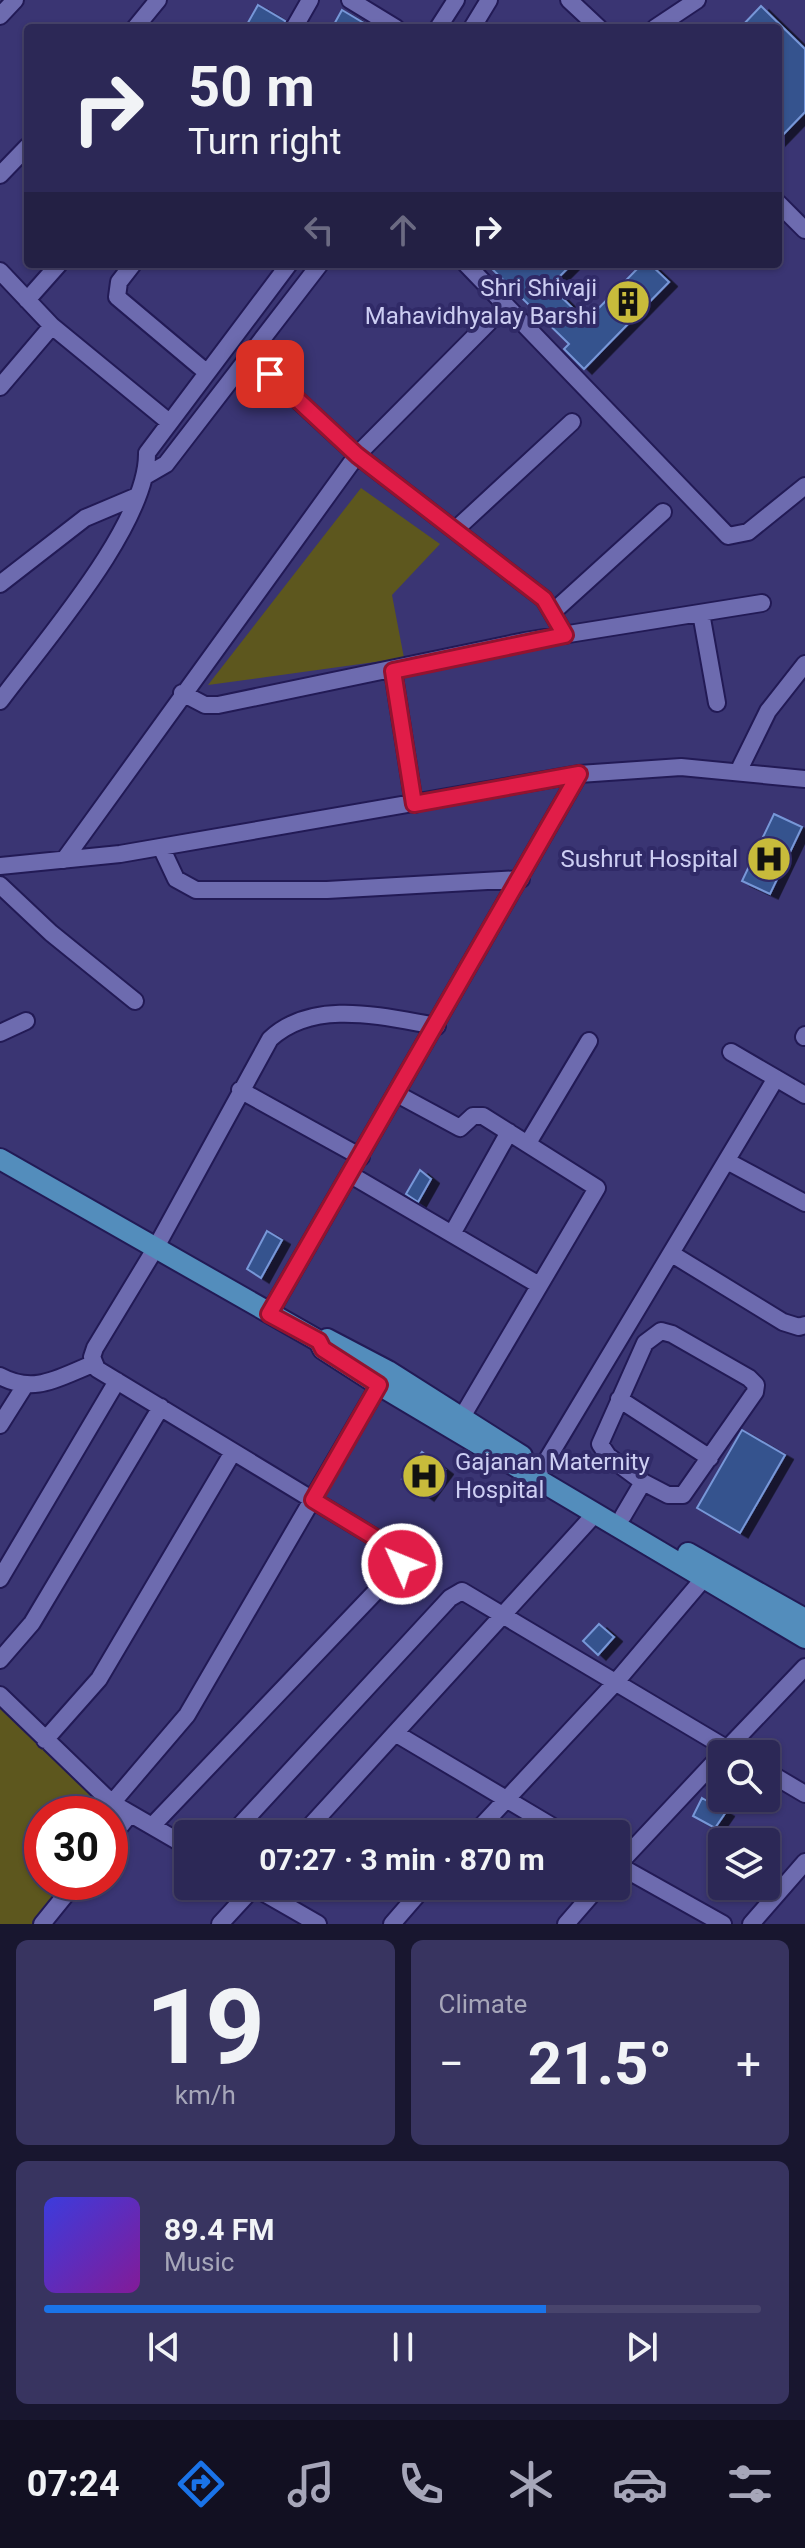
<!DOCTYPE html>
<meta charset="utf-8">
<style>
body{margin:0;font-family:Roboto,sans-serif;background:#383460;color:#f1f3f6;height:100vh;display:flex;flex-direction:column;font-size:30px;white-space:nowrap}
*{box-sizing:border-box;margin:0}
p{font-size:26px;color:#a6a6b9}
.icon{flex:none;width:44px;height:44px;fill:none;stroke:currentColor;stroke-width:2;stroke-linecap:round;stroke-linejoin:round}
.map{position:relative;height:1924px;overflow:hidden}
.sheet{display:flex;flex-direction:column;gap:16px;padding:16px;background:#18162f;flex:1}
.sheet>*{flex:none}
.banner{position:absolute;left:24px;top:24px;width:758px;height:244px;border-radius:8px;box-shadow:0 2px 6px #0004,0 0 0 2px #48446c;background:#2c2856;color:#f1f3f6;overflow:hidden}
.fabs{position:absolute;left:708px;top:1740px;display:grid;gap:16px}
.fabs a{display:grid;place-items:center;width:72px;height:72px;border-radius:8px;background:#2c2856;box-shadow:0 2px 6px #0004,0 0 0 2px #48446c;font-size:40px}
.speed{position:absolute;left:24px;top:1796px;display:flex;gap:16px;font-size:40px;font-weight:700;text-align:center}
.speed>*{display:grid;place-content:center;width:104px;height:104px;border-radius:50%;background:#2c2856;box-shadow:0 2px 6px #0004,0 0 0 2px #48446c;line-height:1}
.speed .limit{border:12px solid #d22;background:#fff;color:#111}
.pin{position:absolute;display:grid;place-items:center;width:68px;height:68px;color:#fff;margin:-34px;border-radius:16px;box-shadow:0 4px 12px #0006}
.me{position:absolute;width:88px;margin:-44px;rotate:314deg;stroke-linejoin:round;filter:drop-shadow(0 0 6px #0008)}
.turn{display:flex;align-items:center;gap:28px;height:168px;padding:0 32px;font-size:36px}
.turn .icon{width:104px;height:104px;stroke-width:2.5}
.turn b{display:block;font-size:56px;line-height:68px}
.lanes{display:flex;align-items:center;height:76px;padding:0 32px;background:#0003;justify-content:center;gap:40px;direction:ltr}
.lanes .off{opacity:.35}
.big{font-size:60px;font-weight:700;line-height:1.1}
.sheet .tile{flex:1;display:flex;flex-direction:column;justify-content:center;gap:12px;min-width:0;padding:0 28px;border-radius:12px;background:#383460}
.sheet .dial{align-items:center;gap:0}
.dial b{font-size:104px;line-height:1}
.song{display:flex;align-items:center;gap:24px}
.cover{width:96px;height:96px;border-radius:12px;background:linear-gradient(135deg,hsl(240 70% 55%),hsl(290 70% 35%))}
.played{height:8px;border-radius:4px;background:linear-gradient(90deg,#1a73e8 70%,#48446c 70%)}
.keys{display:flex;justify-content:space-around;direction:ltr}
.heat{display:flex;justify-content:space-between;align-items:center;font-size:44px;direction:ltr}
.sheet .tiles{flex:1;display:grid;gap:16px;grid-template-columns:1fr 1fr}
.tile:last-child{grid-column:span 2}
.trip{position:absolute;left:174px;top:1820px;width:456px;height:80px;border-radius:8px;background:#2c2856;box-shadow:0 2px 6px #0004,0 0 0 2px #48446c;font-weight:700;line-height:80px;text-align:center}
.menu{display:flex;height:128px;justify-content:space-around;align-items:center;background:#121022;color:#a6a6b9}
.menu .icon{width:56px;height:56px}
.menu .active{color:#1a73e8}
.menu b{font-size:36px;color:#f1f3f6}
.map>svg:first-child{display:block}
.green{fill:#5d571e}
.building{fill:#36528e;stroke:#7797d8;stroke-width:2;filter:url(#shadow)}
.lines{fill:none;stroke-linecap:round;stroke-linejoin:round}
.minor-casing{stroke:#221a55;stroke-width:20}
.major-casing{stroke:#221a55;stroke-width:24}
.minor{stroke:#6d6baf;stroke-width:16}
.major{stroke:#538dbc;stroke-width:20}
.route-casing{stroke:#92132f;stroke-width:20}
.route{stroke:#e11d48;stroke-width:14}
.labels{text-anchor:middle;stroke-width:8;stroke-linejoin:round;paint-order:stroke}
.poi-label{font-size:24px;fill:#cdcef3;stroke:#302a67;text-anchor:end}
</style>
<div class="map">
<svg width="805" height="1924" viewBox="0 0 805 1924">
<defs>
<filter id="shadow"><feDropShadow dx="8" dy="4.5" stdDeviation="0" flood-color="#0009"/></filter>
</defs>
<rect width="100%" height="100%" fill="#3a3573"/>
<path class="green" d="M361,488l79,56 -48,51 12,63 -196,27z
M0,1700l116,117 -6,8v-11h-68v68h24l-33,42h-33z"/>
<path class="building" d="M258,5l27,16 -2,7h-38z
M761,6l44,43v63l-27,28v-112h-38z
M342,10l30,18h-40z
M487,264h85l-22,22 36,35 56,-57h8l19,18 -85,87 -20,-20 5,-5z
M774,814l28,13 -32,67 -28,-13z
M420,1170l11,9 -13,23 -12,-8z
M267,1231l15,9 -21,38 -14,-9z
M742,1430l43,25 -45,78 -43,-25z
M422,1452l23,18 -19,26 -24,-17z
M599,1624l15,13 -16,18 -15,-14z
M702,1798l24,14 -11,16 -22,-12z"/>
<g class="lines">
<g class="minor-casing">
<path id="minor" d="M350,0l46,28
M569,0l30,28
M0,16l15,-16
M135,28l23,-28
M294,28l16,-28
M438,28l18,-28
M472,28l17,-28
M655,28l42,-28
M0,175l28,-29
M778,203l27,27
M133,264l-14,18 -2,15 88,74
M466,264l262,272 20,-4 57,-46
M0,271l52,55 117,96
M27,300l32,-36
M248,354l109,101 187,144 21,36
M0,387l52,-61
M147,475l19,-11 154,-200
M455,530l117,-108
M0,584l85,-66 50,-21
M554,611l109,-99
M701,613l16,90
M393,671l21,133
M182,693l23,12h13l307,-64 237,-38
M0,701c43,-58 148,-177 147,-248l142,-189
M739,770l29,-59 37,-47
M161,847l15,32 20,11h131l194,-11
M64,860l293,-405 132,-133
M0,866l120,-12 459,-80 102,-7 124,12
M0,885l51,48 84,68
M0,1033l26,-12
M804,1037l1,-2
M731,1052l74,43
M240,1090l121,67
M397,1094l63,34 13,-12h10l114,72 -135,229
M528,1143l61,-102
M727,1161l78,42
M351,1175l188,110
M452,1234l57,-102
M672,1254l111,68 16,5 6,-2
M269,1314l310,-540
M0,1376c35,19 59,1 93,-12
M619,1399l91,59
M0,1425l24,-38
M542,1468l234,-390
M623,1516l20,-34 -35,-26 -8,-12 45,-101 16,-12 11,3 77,44 7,7 -1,7 -72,103h-15l-25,-13
M0,1579l117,-198
M0,1660l32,-37 129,-216
M0,1695l112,108 76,44
M395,1733l170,101
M45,1740l54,-61 134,-227
M722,1754l83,-87
M766,1771l39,23
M112,1803l75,-88 192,-330
M152,1826l250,-262 -5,-13 -300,-182 -5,-12 3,-9 60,-99 115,-210c44,-41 113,-22 167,-13
M232,1834l218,-236 12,-7 274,163
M303,1834l291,-319
M474,1834l141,-151 95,-112
M110,1839l20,-25
M616,1864l107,60
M616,1867l106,-113
M252,1886l66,38
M42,1924l34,-42
M220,1924l35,-38
M392,1924l33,-38
M566,1924l33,-38
M751,1924l54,-62"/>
</g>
<g class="major-casing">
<path id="major" d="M0,1159l319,182 4,8 56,36 426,253
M327,1339l61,32 134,85
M688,1553l117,66"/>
</g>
<use href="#minor" class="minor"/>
<use href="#major" class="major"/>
</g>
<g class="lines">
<g class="route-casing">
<path id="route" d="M270,374l87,81 187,144 21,36 -172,36 21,133 165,-30 -310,540 50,27 4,8 56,36 -66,115 84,51 5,13"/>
</g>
<use href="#route" class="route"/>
</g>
<defs>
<g id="building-disc" transform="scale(2.3)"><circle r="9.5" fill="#c8bb3b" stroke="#302a67"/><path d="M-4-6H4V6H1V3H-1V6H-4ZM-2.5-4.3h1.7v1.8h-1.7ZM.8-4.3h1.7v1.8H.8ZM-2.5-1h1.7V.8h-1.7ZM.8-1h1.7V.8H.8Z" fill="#111"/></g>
<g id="hospital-disc" transform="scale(2.3)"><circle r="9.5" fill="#c8bb3b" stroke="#302a67"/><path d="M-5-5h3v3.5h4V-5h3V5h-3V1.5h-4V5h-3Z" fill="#111"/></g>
</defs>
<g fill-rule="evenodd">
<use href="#building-disc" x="628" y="302"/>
<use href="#hospital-disc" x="769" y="859"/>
<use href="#hospital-disc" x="424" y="1476"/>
</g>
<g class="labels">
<g class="poi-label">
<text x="597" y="296">Shri Shivaji<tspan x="597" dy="28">Mahavidhyalay Barshi</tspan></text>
<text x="738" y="867">Sushrut Hospital</text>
<text x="455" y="1470" text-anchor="start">Gajanan Maternity<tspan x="455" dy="28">Hospital</tspan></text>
</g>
</g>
</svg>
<div class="fabs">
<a><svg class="icon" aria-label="search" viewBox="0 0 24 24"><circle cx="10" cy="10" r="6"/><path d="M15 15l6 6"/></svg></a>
<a><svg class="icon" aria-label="layers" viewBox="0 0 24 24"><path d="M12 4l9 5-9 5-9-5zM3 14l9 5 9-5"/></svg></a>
</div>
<div class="speed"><div class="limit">30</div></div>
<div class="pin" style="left:270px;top:374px;background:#d93025"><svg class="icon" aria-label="arrive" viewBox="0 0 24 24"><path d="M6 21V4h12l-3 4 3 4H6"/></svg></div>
<svg class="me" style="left:402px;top:1564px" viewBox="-20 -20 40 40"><circle r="17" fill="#e11d48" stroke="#fff" stroke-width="3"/><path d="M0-11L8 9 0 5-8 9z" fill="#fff"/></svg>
<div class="trip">07:27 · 3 min · 870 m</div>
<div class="banner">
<div class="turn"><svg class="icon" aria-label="right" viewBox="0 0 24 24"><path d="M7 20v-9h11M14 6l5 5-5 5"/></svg><div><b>50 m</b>Turn right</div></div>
<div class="lanes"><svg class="icon off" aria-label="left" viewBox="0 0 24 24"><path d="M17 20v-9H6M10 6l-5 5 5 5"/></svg><svg class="icon off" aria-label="ahead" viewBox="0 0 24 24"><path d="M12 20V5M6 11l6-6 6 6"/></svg><svg class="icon" aria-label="right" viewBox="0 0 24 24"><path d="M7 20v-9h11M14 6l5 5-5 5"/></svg></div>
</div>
</div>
<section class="sheet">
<div class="tiles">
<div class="tile dial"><b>19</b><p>km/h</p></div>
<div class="tile"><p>Climate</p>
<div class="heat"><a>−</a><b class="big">21.5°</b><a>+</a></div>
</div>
<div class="tile">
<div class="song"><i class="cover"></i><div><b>89.4 FM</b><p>Music</p></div></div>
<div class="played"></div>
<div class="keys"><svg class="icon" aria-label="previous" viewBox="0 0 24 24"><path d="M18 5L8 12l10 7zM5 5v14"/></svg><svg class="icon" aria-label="pause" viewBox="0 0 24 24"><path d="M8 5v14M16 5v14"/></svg><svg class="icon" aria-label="next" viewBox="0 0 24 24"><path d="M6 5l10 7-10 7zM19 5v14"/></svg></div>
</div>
</div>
</section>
<nav class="menu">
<b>07:24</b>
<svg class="icon active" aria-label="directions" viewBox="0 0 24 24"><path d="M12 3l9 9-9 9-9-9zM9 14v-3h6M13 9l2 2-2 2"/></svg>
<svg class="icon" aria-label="music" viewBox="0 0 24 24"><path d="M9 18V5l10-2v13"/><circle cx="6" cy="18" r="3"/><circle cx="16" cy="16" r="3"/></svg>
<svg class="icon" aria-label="phone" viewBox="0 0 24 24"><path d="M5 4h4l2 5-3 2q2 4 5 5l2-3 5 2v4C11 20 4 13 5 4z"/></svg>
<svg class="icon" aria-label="climate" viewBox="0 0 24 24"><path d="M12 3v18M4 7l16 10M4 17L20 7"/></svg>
<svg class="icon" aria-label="car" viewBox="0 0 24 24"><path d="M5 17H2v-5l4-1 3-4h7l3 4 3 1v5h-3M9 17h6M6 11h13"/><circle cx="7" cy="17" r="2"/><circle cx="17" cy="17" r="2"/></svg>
<svg class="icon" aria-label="filters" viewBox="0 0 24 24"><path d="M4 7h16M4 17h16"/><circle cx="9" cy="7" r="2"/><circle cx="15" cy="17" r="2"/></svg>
</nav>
